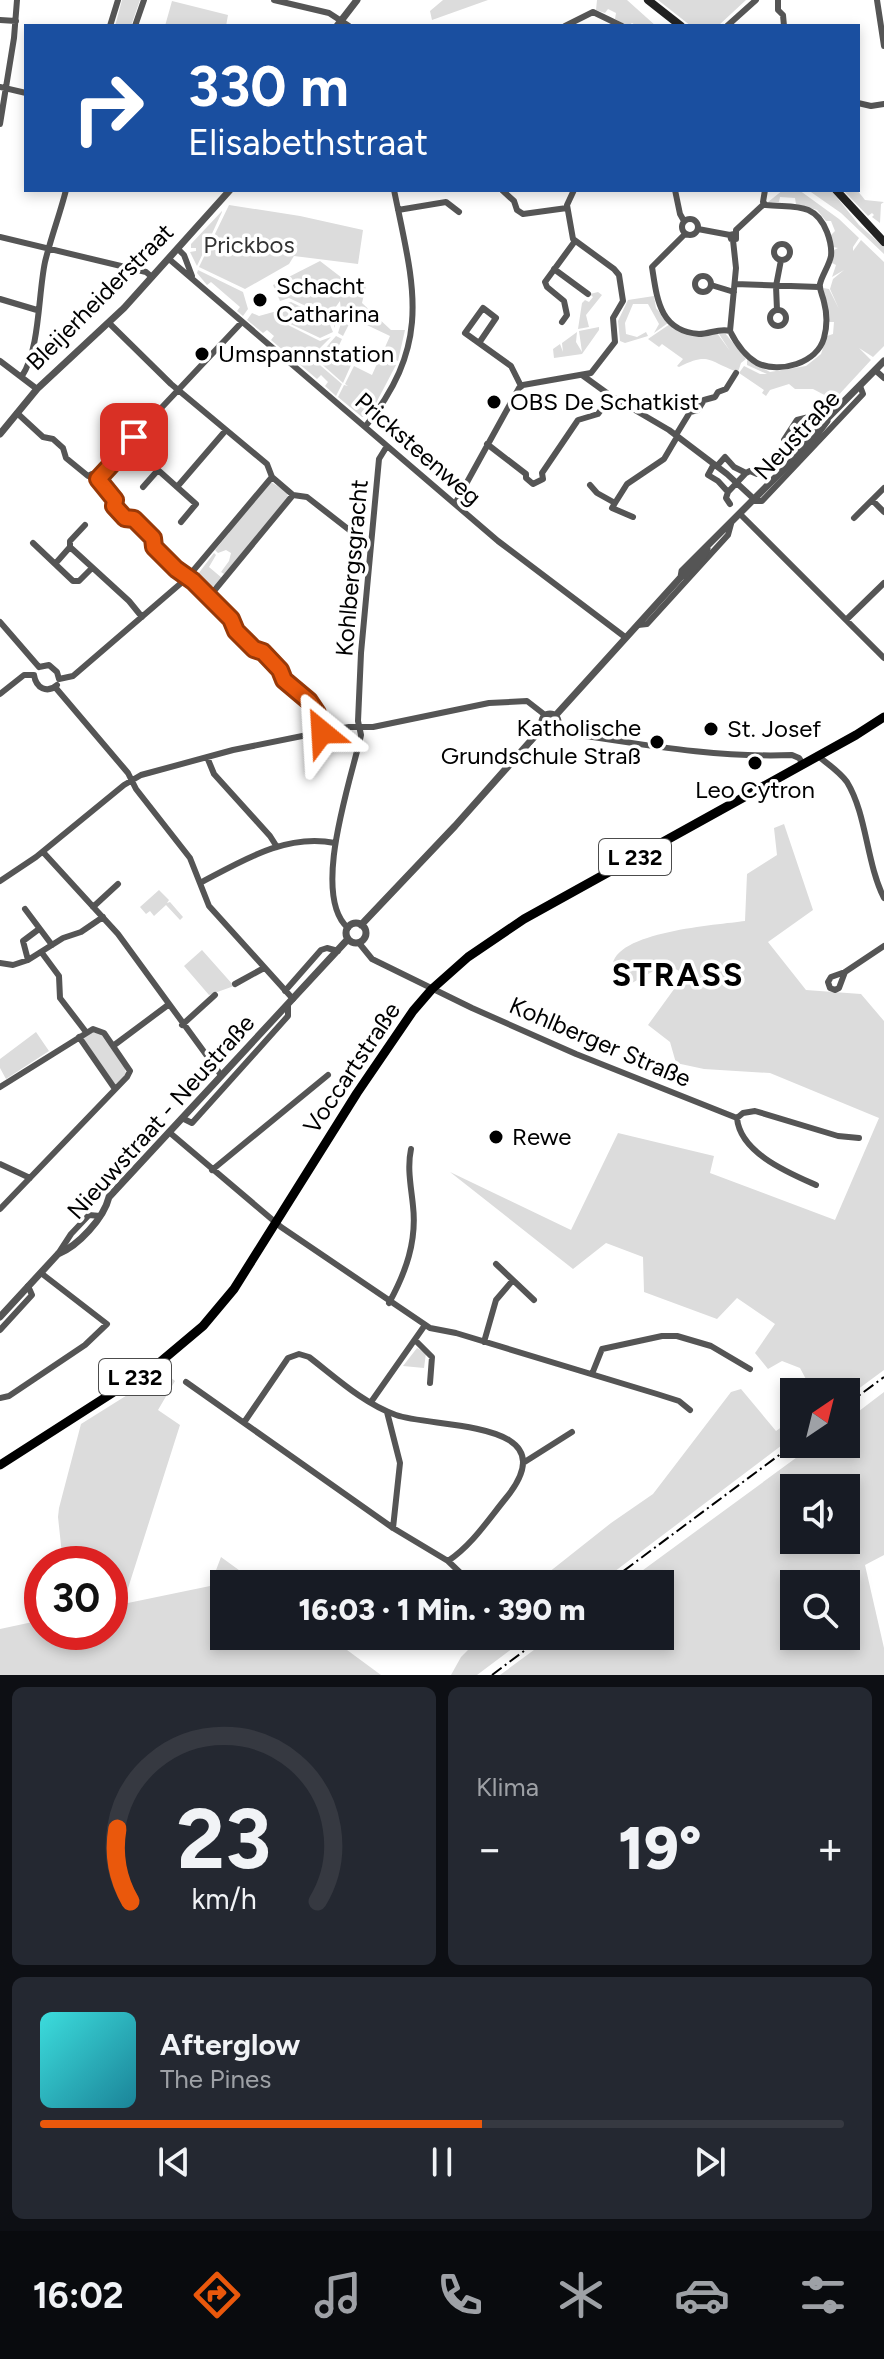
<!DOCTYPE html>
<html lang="de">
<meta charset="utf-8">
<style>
body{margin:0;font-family:Figtree,sans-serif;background:#242831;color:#f1f3f6;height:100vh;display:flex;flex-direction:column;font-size:30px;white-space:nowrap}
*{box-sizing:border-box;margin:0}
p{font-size:26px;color:#9ea1a6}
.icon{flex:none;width:44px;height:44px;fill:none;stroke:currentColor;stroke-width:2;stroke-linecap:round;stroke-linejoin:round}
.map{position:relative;height:1675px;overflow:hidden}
.side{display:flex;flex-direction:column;gap:12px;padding:12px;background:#0d0f14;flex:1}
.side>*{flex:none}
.hud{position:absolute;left:24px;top:24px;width:836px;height:168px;border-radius:0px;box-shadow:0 4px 12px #0003;background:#1a4fa0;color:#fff;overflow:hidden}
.needle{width:52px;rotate:35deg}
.controls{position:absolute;left:780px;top:1378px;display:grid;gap:16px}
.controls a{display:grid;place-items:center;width:80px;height:80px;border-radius:0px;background:#171b24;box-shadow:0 4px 12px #0003;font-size:40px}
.speed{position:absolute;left:24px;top:1546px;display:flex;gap:16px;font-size:40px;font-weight:700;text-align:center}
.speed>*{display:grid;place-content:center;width:104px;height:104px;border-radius:50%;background:#171b24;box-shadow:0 4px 12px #0003;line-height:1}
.speed .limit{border:12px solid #d22;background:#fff;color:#111}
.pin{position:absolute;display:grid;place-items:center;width:68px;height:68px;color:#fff;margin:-34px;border-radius:16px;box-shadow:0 4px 12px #0006}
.me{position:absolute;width:88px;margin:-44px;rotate:333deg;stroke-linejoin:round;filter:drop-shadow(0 0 6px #0008)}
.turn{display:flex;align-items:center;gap:28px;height:168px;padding:0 32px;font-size:36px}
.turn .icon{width:104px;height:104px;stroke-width:2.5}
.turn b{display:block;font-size:56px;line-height:68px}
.big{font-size:60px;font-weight:800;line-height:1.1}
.side .widget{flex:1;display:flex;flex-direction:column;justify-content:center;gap:12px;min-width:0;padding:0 28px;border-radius:12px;background:#242831}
.side .dial{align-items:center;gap:0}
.dial svg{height:208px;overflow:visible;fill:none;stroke:#363941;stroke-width:7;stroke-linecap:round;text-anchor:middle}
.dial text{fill:#f1f3f6;stroke:none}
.song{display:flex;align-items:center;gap:24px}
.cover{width:96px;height:96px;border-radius:12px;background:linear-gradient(135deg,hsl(180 70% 55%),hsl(190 70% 35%))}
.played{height:8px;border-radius:4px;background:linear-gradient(90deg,#ea580c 55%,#363941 55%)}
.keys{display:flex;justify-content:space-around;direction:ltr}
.heat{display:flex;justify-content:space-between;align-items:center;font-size:44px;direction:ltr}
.side .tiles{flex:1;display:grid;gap:12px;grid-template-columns:1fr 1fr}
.widget:last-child{grid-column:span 2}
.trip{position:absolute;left:210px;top:1570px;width:464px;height:80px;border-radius:0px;background:#171b24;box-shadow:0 4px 12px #0003;font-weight:800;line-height:80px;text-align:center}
.menu{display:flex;height:128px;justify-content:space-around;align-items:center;background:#090b0e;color:#9ea1a6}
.menu .icon{width:56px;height:56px}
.menu .current{color:#ea580c}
.menu b{font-size:36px;color:#f1f3f6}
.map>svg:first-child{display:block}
.green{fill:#dcdcdc;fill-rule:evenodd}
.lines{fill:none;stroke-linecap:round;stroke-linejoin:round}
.minor{stroke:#555;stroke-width:6}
.tertiary{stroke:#555;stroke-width:7}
.secondary{stroke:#222;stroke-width:8}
.primary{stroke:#000;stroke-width:9}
.rail{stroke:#000;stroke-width:2;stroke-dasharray:12 4 2 4;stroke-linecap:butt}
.route-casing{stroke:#983908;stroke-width:20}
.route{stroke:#ea580c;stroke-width:14}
.poi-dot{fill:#000;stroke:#fff;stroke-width:3}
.labels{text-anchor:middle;stroke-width:7;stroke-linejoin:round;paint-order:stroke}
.shield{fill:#fff;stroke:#4c4c4c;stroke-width:2}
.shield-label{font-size:22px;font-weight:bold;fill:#000}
.park-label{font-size:24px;fill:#333;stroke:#fff}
.poi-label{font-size:24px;fill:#000;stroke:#fff;text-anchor:start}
.street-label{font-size:24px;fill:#000;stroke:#fff}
.district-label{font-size:32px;font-weight:bold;letter-spacing:2px;fill:#000;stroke:#fff}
</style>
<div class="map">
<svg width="884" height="1675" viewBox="0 0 884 1675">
<rect width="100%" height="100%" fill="#fff"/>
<path class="green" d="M122,0h18l-9,26h-16z
M443,0h45l-56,20 -2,-9z
M597,0h30l29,26h-19l-5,-3 -4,3 -13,-7 1,-6 -8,-4 -3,4 -9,-3z
M658,0h88l-28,26h-27z
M172,1l56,14 -2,11h-61z
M783,190h16l40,29 20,19 -6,9v4l8,-11 23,22v84l-11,11 -14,-9 12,12 -37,40 -21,-11h-18l-6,-5 -19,6 -4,6 -4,-3 2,-3 -25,-17 5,-7 16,8h7l-20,-9v-5l23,12 36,-6 15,-12 6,-18 6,-2 1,-12h-5l-6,-34 6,1 10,20 -9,-20 3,-10 11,-9 -12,7 4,-12 -4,-2 2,-13 4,-2 -5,-1 -2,-12 4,-4 -4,-10h-5l-9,-11 -21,-6 -1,-6 -15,-1 -1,5h-11z
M808,190h23l28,35 25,22v7l-43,-41z
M843,190h14l8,10 19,2 -3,2 -1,19 -8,-6 2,-2 -2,-2 -4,3z
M229,205l71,11 63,14 -5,34 -64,-8 -5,8 -44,25 -46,-22z
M222,211v1l-25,54 -7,-14 6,-1v-3h-5v-4z
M320,261l26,20 20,5 -4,17 29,27h14l-7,31 -16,-7 8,-18 -38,-18 -9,18 -5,-3 4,-13 -2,-19 -5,7v20l-4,-10 -42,-20 -9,3 -7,-16z
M198,270l45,22 5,17 -5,7 -6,-5 3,-4 -29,-25 -4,3 -10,-12z
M598,292l4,3 -16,20 3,12 -11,2 4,-26 3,-3 4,2 4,-5 -3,-3z
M654,296l2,12 12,15 -14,10 5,-9 -11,-20h-15l-8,19 1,11 11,3 9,-5 2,4 -23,7 -5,-2 -2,-20 10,-21z
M291,302l37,18 5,12 -13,6 -38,-18 -4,-14z
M277,311l3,10 40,20 11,-4 -14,14 -3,9 28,24 -6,12 -11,-10 3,-4 -7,-7 -4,4 -46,-39 3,-4 -7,-6 -4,3 -16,-13 5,-7 7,3z
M670,324l5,4 42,5 13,18 -11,-17 6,-1 21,26 -5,4 -3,9c-29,-10 -28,-21 -59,-5l-2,-1 6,-7 -21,-15 -3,3 -11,-8z
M599,327v3l-17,24 -28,4 -1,-9 7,-5 3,8 -1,-9 15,-11 -1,10 6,10 -3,-21z
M336,336l6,3 -8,17 17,9 -8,18 -27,-24z
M380,357l16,8 -21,40 -15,-10 14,11 -8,11h-4l-24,-20 6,-12 4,1 -3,-2 9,-18 18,9z
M271,482l16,10 1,6 -30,38h-2l-32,38 -3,-2 8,-11 2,-8 -5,-3 -8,3 -3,-3 14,-17 -1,-2z
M214,553l2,2 -7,12 13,11 -6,7 -8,3 -10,-10v-4z
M784,824l29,86 -45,32 38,48 55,4 23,27v349l-38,28v-6h-40l2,-9 -8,-15 -18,-7 -14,8 -13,-16 20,-29 -38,-26 -20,21 -73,-27 -1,-35 -37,-14 -33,26 -123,-97 121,58 47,-97 96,23 -4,17 125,47 44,-102 -109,-45 -66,-4 -28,-6 -6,-21 -22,-17 37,-51 -19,-10 -34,19 -19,-12c-8,-39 104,-46 132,-50l2,-47 30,-19 -3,-27z
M159,890l10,10 -2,3 3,-1 13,15 -3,3 -14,-15 -12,11 -4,-5 -4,3 -6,-7z
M202,950l32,36 -25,9 -25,-29z
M36,1032l13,19 -43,28 -6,-11v-9z
M92,1032l8,1 25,35 1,6 -10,12 -34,-47z
M417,1348l9,5 -2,15 -21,-2z
M164,1372l11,9 -17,29 22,15 -57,179 87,-18 11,-29 37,27h-34v52h104l53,39h-381v-46l42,-9v12h68v-68h-47l-5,-47 1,-9 22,-84z
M741,1389l35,42 18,-13v18l-196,148h-64l77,-61 42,-29 78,-102z
M884,1392v163l-19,10 19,83v27h-384l53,-39h107v-52h-36l191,-140h31v-23zM794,1488h52v52h-52zM794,1584h52v52h-52z
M482,1636h47l-52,39h-26l10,-18z"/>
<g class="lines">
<path class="minor" d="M274,0l55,13 20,13
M778,0v10l5,5 1,11
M877,0l7,46
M0,20l16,1
M110,26l8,-26
M135,26l9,-26
M565,26l28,-14 29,14
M727,26l29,-26
M0,87l26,6
M858,103l13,3 13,-2
M0,124l14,-86 3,-38
M502,190l12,11 3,9 6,4 44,-6
M675,190l5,24 4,7
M398,210l48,-8 13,10
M682 227a8 8 0 1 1 16 0a8 8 0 1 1-16 0Z
M698,229l32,6
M685,234l-33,33c5,31 7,64 47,67 11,0 20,-6 31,-3 6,12 15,25 27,32 23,11 60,0 67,-25 3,-11 3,-25 0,-36 -1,-6 -5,-12 -4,-18 2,-9 9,-18 11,-28 1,-9 -1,-16 -4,-24 -12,-31 -34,-24 -61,-27l-3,-3 2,-12
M734,234l-4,1 1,4h5v-9l28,-26
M0,237l146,35 6,5
M774 252a8 8 0 1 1 16 0a8 8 0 1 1-16 0Z
M178,249l6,6 8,21
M169,259l329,282 127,96
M554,269l34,25
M695 284a8 8 0 1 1 16 0a8 8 0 1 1-16 0Z
M735,284l84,3
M711,285l23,7
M0,299l37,11
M770 318a8 8 0 1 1 16 0a8 8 0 1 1-16 0Z
M777,310l-1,-24 5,-26
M562,322l5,-7 -3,-14 -17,-14 -2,-5 30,-41
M109,323l62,61 96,80 5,13 21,18 14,2 59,46 5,1
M730,331l6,-63 -3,-28
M479,343l17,-25 -13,-10 -18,25 46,33 10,20
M0,361l37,28
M875,370l9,8
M582,375l29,21 58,34 58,44 27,25
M22,376c18,-27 16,-81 23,-114 6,-25 15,-48 21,-72
M17,413l26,24 10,2 10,9 3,10 22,18 4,-2 23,26 -1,6 11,12 9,1 19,19 1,9 22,22 17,12 38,38 5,12 18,18 9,3 17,18 4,10 31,28 7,24
M365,427c68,-85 49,-139 29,-237
M676,435l14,-23 8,-2 6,-10 11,-3 3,-5 8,-3 10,-16
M487,444l39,30v4l7,6 10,-5 -1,-6 36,-53 20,-6 13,-18
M795,455l-11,-15 13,-20 20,-5 10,6
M714,464l-6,11 10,6 10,11 18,-19 -12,-6 -9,-10 -8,9
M746,473l4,-2 7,3
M98,479l35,-38 1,-4 108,-115
M590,485l7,8 18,10 -3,5 21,9
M143,487l15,-17 38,34 -15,18
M177,487l49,-57
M728,492l-2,6 4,6
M872,500l12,12
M752,501h10l101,-107 -3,-8
M615,503l12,-19 37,-25 13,-22
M455,504l64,-116 4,-3 68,-12 24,-31 -2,-24 10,-17 -4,-26 -5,-6 -41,-30 -6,-34 7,-15
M740,514l144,144
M854,518l30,-30
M33,543l40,38h6l13,-13
M70,547l59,54 13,16
M55,564l15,-17v-6l15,-16
M209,597l84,-102
M846,620l38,-37
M0,622l39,45
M638,625l9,-1 81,-89 3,-11
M39,667l10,-2 8,7 2,7
M34,675c2,13 13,19 23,10
M59,679l14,-3 114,-98 85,-101
M55,687l73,86 8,16 54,69 19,48 84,93
M0,694l24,-19h10
M557,727l15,7c74,11 146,24 220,21l7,3 4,6
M818,756c10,8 22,16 29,26 20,33 19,80 37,116
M207,757l7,17 56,62 7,11
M43,852l75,82 103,141
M0,881l36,-24 88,-72 17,-10 92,-25 89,-18 27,-5h24l116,-24 38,-2 18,14
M200,883c42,-22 86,-50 135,-40
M93,907l25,-23
M25,909l27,36
M348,928c-38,-33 4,-151 13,-193l-3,-14 3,-68 18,-194 8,-13
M359,943l13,16 100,49 104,46 161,64
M42,953l17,23 1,22 26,34
M28,960l-5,-19 16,-12
M0,963l13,2 15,-5 35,-22 18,-6 22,-15
M845,972l-6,16 -4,2 -5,-2 -2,-6 3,-5 14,-5 39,-26
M235,984l29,-16
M285,991l36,-41 6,-2 11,3
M182,1025l33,-30
M79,1037l36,52
M113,1046l55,-41
M208,1060l32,-31
M0,1087l93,-58 11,4 26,38 -3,6 -127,132
M182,1118l10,5 96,-107v-11
M737,1118l6,-5 12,-2 83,25 21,2
M737,1118c3,35 52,55 79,67
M169,1132l112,95 149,101 26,5 201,61 22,7 11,9
M0,1164l30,14
M212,1170l116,-95
M58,1254l13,-20 18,-19 11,1
M496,1264l38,36
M389,1303c17,-31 28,-62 24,-97 -2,-20 -6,-38 -2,-57
M0,1330l32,-35 -4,-9
M415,1340l17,17 -2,26
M484,1342l12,-42 17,-20
M592,1374l10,-25 60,-13h15l34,10 39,23
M186,1382l207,146 55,33 24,23
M0,1398l9,-2 76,-51 22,-21 -66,-51
M371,1402l54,-77
M387,1412l13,51 -7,65
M245,1421l43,-63 11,-4 10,3c26,20 55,47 87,58 40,14 174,4 110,83 -18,22 -34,47 -58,63
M523,1463l49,-31"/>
<path class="tertiary" d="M337,26l20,-26
M0,434l37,-45 87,-81 106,-118
M795,455l3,-7 86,-87
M681,577c10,-4 22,-18 26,-28
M542 722a8 8 0 1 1 16 0a8 8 0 1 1-16 0Z
M555,716l126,-139 1,-6 131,-131 14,-19
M346 933a10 10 0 1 1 20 0a10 10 0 1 1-20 0Z
M361,925l94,-99 88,-99
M0,1317l58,-63c20,-8 46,-36 51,-57l239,-258"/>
<path class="secondary" d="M648,0l33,26
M836,190l48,52"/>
<path class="primary" d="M0,1465l159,-102 44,-37 31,-37 123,-196 56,-82 19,-22 36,-32 56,-38 332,-184 28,-18"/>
<path class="rail" d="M846,1405l38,-28
M606,1584l188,-140
M492,1675l52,-39"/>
</g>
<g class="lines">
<g class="route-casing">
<path id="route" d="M134,437l-1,4 -35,38 17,21 -1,6 11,12 9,1 19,19 1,9 22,22 17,12 38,38 5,12 18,18 9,3 17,18 4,10 25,21 8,12 5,19"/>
</g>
<use href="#route" class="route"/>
</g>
<g class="poi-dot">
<circle cx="260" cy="300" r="8"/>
<circle cx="202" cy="354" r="8"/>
<circle cx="494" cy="402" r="8"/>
<circle cx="711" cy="729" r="8"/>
<circle cx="657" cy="742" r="8"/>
<circle cx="755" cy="763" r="8"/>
<circle cx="496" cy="1137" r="8"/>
</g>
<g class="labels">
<g class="shield">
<rect x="599" y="839" width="72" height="36" rx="6"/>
<rect x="99" y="1359" width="72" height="36" rx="6"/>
</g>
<g class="shield-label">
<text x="635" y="865">L 232</text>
<text x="135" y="1385">L 232</text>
</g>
<g class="park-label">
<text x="249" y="253">Prickbos</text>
</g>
<g class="poi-label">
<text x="276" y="294">Schacht<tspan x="276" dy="28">Catharina</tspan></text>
<text x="218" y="362">Umspannstation</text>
<text x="510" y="410">OBS De Schatkist</text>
<text x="641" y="736" text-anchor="end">Katholische<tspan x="641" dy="28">Grundschule Straß</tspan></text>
<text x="727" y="737">St. Josef</text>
<text x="755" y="798" text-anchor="middle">Leo Cytron</text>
<text x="512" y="1145">Rewe</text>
</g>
<g class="street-label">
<text transform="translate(100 297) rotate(-45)" y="8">Bleijerheiderstraat</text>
<text transform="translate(797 435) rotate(-47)" y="8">Neustraße</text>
<text transform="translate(418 449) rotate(41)" y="8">Pricksteenweg</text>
<text transform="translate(352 568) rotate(-85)" y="8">Kohlbergsgracht</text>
<text transform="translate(600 1042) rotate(23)" y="8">Kohlberger Straße</text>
<text transform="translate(352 1068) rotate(-56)" y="8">Voccartstraße</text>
<text transform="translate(161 1117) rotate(-48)" y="8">Nieuwstraat - Neustraße</text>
</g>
<g class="district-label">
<text x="678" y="986">STRASS</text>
</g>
</g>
</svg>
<div class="controls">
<a><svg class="needle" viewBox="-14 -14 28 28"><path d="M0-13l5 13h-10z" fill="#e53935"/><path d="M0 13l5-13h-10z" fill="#9ea1a6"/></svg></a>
<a><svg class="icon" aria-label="sound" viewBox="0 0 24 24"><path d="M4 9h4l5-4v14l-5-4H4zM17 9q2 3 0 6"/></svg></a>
<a><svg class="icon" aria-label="search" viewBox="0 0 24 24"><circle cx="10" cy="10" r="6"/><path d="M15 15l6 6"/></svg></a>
</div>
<div class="speed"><div class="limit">30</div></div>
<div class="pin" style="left:134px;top:437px;background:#d93025"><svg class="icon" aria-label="arrive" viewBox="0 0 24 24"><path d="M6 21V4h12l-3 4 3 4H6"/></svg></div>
<svg class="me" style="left:322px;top:732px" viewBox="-20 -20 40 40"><path d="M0-17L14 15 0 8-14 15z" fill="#ea580c" stroke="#fff" stroke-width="4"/></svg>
<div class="trip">16:03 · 1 Min. · 390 m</div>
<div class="hud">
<div class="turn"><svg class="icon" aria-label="right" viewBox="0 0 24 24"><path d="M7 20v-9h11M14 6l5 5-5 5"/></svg><div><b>330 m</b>Elisabethstraat</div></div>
</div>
</div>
<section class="side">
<div class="tiles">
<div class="widget dial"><svg viewBox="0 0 100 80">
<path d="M14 69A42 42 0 1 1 86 69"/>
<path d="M14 69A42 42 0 0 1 9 41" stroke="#ea580c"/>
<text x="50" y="56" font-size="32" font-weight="700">23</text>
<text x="50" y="72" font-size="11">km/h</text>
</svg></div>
<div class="widget"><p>Klima</p>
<div class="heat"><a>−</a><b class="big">19°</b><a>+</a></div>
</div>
<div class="widget">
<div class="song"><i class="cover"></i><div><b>Afterglow</b><p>The Pines</p></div></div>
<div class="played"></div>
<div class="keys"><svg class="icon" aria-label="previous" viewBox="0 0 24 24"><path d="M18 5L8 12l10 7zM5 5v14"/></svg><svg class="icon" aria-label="pause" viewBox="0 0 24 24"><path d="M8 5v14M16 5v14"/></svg><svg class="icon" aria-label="next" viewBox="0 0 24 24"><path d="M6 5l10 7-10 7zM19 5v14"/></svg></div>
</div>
</div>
</section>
<nav class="menu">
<b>16:02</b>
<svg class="icon current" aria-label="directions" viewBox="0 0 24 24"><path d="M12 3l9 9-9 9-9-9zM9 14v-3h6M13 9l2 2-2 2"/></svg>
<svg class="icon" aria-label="music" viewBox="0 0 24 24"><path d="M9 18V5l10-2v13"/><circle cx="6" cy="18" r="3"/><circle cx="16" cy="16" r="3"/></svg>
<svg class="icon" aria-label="phone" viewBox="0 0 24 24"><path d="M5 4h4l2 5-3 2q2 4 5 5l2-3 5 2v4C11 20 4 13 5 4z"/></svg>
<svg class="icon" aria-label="climate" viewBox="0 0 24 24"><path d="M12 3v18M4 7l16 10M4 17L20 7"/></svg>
<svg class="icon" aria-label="car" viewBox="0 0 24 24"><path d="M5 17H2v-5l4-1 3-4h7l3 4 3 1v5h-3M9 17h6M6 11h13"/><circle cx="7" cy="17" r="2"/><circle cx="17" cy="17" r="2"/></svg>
<svg class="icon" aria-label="filters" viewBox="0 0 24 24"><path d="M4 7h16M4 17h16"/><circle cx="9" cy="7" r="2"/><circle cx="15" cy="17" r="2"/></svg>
</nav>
